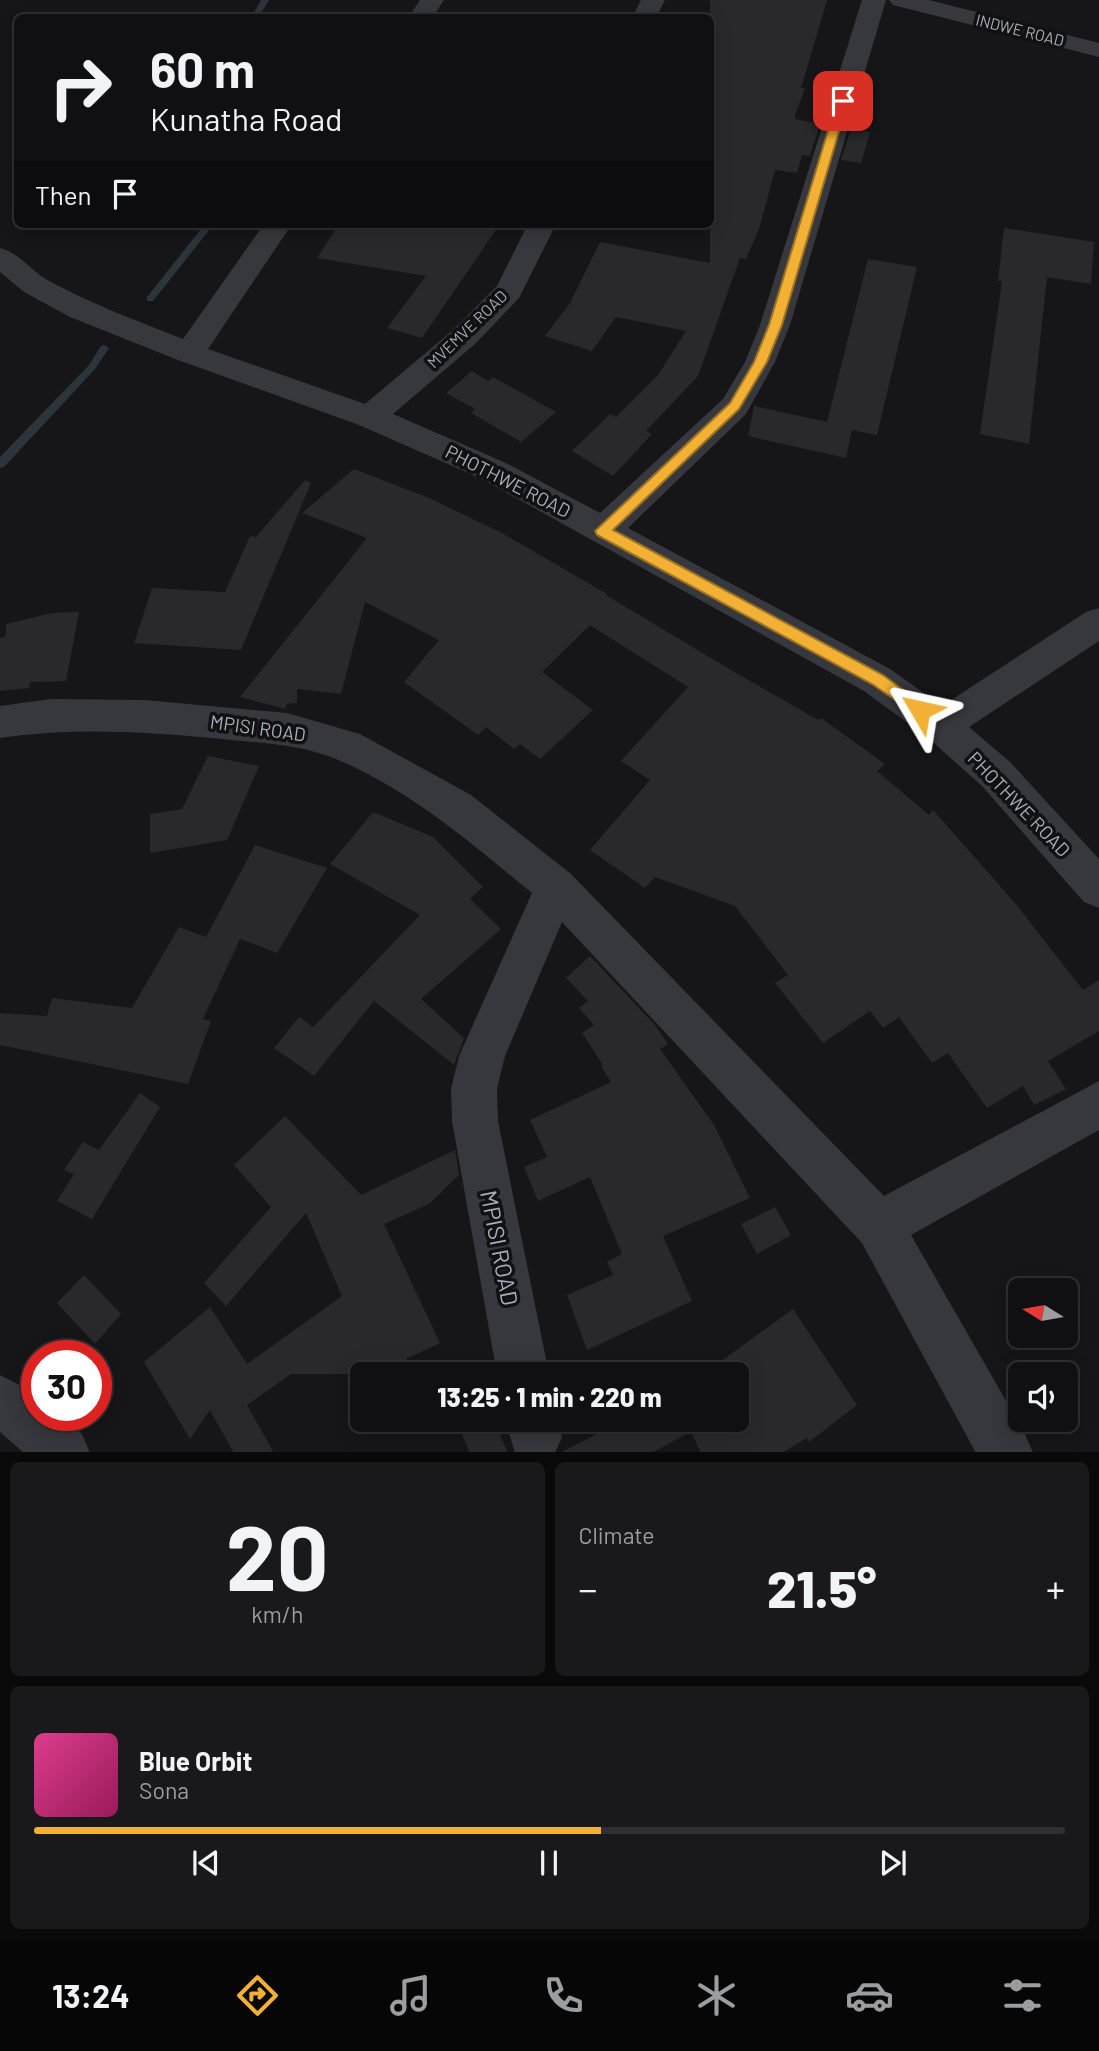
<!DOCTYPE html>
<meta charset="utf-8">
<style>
body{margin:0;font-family:Barlow,sans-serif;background:#19191b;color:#f1f3f6;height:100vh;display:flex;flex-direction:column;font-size:26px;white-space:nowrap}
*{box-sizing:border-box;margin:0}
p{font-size:23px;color:#9c9d9f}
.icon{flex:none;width:38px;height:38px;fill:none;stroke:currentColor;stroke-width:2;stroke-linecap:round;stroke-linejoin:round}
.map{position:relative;height:1452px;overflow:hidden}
.details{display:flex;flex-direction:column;gap:10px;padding:10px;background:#09090a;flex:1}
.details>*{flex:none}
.top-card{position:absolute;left:14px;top:14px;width:700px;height:214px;border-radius:10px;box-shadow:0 4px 18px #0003,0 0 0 2px #303032;background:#101012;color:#f1f3f6;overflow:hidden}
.needle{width:46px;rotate:281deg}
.tools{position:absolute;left:1008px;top:1278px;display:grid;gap:14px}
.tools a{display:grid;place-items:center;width:70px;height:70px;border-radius:10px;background:#101012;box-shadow:0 4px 18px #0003,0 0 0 2px #303032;font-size:35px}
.speed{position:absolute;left:21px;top:1340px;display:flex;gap:14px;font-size:35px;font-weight:700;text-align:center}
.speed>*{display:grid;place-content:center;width:91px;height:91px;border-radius:50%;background:#101012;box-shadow:0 4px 18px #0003,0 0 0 2px #303032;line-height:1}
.speed .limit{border:10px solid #d22;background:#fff;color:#111}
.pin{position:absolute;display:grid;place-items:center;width:60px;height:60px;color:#fff;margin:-30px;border-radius:14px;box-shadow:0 4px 10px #0006}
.me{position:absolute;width:77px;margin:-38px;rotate:306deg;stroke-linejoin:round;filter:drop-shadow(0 0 5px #0008)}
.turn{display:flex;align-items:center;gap:24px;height:147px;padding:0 21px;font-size:32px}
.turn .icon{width:91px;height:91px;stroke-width:2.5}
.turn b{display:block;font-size:49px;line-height:60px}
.then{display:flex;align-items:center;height:66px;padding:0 21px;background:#0003;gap:14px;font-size:26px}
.big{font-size:52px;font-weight:800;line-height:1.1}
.details .tile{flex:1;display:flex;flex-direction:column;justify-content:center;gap:10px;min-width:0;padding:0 24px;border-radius:10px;background:#19191b}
.details .dial{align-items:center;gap:0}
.dial b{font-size:91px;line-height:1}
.song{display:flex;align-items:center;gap:21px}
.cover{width:84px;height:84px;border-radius:10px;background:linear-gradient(135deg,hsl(330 70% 55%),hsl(330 70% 35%))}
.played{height:7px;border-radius:4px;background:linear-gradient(90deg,#f2b134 55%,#303032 55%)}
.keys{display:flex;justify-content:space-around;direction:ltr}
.heat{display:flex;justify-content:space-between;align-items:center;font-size:38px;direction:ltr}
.details .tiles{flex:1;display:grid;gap:10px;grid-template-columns:1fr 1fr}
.tile:last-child{grid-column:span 2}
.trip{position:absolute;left:350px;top:1362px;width:399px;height:70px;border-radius:10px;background:#101012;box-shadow:0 4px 18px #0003,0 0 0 2px #303032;font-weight:800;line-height:70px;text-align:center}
.tabs{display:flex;height:112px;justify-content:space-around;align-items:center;background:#060607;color:#9c9d9f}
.tabs .icon{width:49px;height:49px}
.tabs .selected{color:#f2b134}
.tabs b{font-size:32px;color:#f1f3f6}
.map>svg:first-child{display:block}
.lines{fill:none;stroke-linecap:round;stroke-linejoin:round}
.stream{fill:#2c353c;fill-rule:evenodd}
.building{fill:#29292c}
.street{fill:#37383d;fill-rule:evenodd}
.route{fill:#f2b134;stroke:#9d7322;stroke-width:2}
.labels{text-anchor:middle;stroke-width:7;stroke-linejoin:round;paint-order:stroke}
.far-street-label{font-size:16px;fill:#a8adb8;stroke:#111113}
.street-label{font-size:19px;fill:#a8adb8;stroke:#111113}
.near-street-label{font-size:23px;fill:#a8adb8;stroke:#111113}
</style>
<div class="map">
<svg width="1099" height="1453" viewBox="0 0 1099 1453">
<rect width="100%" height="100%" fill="#161618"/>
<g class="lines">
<path class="stream" d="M261,0h8l-11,18h-7z
M205,224h9l-61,77h-6v-4z
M104,345l5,3 -14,21 -91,98 -4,1v-11l89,-92 12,-19z"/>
</g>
<path class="building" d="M710,0h117l-26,88h4l-10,27v4l25,5 -10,32 -8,-1 -5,18 -22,-3 -15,56 -14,33 -6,-1 -42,118 -52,55 6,3 -39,42 -41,-25 38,-37 6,3 42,-42 28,-44 -70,-14 -24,34 -47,-15 25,-33 30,-61 110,21z
M851,129l19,3 -9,31 -20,-3z
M339,224h98l25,4 4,-4h34l-78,114 -35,-10 39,-52 -109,-18z
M1004,228l90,14 -3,42 -44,-7 -18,167 -49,-10 22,-153h-4z
M868,259l49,8 -40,168 -25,-5 -6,28 -98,-22 6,-30 73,16z
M472,371l16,10 5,-4 63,35 -35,30 -50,-29 4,-4 -29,-16z
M354,469l75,29 73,35 105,61 -1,1 125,75 87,50 3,-2 64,46 -8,7 52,44 4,-5 82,93 68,87 16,-10v51l-51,30 18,28 -32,16 -11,-19 -36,22 -39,-55 -16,10 -33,-46 -16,11 -13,-17 -47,32 -48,-60 13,-8 -53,-69 -80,-29 -10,11 -55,-38 60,-70 -29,-19 67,-74 -98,-62 -48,47 51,38 -53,49 -20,-15 -6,5 -28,-22 -8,8 -74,-53 35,-42 -74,-38 -24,92 -44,-5v14l-10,1 -2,5 -45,-12 127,-159 -65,-25z
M305,480l6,3 -70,167 -107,-7 18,-55 73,4 25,-56 6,1z
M79,612l-13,69 -36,1 -1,6 -29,3v-53l6,-2v-12l46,-11z
M208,756l51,10 -32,74 -77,13v-39l32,-5z
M373,812l60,25 50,50 -13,12 31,30 -80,70 43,39 -10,27 -80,-64 -60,75 -40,-28 25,-31 14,10 107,-112 -90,-51z
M255,845l72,23 -50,85 -37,-14 -37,80 8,2 -23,63 -188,-39v-32l47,3 5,-18 80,10 47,-81 27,10z
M590,956l64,68 14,20 -8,5 54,76 36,73 -87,38 29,65 -105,49 -20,-55 46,-20 -6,-13 15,-8 -32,-77 -52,24 -14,-34 23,-10 -17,-37 81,-38 -10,-16 2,-1 -21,-32 12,-8 -15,-17 9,-7 -22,-23z
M140,1093l20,14 -68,112 -35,-18 17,-27 -10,-4 19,-28 16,8z
M285,1116l76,79 94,-45 4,25 -30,29 -45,20 56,119 -34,16 6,15h-121l-44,31 27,48h-40l-24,-43 -20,29 -46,-77 66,-55 37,57 95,-68 -36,-83 -80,93 -22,-23 67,-76 -37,-42z
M775,1207l16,28 -34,19 -16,-30z
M84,1275l37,39 -26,30 -38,-41z
M793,1309l64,96 -48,37 -2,-4 -25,15h-81l-10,-21 -40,21h-91l66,-34h111v-45h-34z
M455,1419h38l15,34h-38z"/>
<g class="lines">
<path class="street" d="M420,0h24l-12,18h-24z
M641,0h24l-9,18h-24z
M862,0h24l-96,325 -15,37 -29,52 -118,114 262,141 52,37 144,-94 13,-4v33l-130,86 41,35 89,97v49l-15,-6 -102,-116 -55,-49 -63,-46 -382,-212 -123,-54 -181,-65 -108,-43 -46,-25 -24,-20v-24c20,5 31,23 49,33 43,23 88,40 134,58l81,-115h28l-84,125 157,55 88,-74 44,-44 31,-62h28l-37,74 -44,46 -82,70 113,49 94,50 123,-114 22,-37 15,-37z
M889,0h40l170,43v14l-206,-52z
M51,699l94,1 142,13 73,21 111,61 100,79 313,322 215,-115v49l-188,105 114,199 8,19h-57l-114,-210 -300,-321 -57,134 -8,33 1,32 51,253h-52l-45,-253 -1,-32 8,-33 73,-163c-61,-50 -122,-103 -196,-134 -36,-15 -76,-16 -114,-20 -75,-7 -148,-12 -222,-1v-32z
M0,1375l37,19v22h26l19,18 8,19h-66l-24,-21z
M505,1419h52l5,18 -7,16h-40z"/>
</g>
<path class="route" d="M843,97l5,4 -66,224 -15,37 -28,47 -126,121 270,145 42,31 3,4 -8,7 -48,-33 -275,-149 -2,-4 135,-128 24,-41 15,-37 68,-224z"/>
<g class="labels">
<g class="far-street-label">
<text transform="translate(1020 30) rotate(14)" y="6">INDWE ROAD</text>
<text transform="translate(467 329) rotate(-44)" y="6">MVEMVE ROAD</text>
</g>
<g class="street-label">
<text transform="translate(508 481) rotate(27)" y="7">PHOTHWE ROAD</text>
<text transform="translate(258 728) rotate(8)" y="7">MPISI ROAD</text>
<text transform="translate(1019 804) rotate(46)" y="7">PHOTHWE ROAD</text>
</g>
<g class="near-street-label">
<text transform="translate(499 1248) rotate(79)" y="8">MPISI ROAD</text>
</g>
</g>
</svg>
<div class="tools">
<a><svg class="needle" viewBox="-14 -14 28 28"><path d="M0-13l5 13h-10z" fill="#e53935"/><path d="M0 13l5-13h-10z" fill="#9c9d9f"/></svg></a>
<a><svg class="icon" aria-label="sound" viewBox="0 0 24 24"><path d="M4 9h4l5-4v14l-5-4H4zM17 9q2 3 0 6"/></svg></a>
</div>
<div class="speed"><div class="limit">30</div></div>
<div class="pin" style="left:843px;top:101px;background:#d93025"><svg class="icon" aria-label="arrive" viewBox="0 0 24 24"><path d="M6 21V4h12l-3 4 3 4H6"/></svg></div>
<svg class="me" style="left:920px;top:710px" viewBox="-20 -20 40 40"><path d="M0-17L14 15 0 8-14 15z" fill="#f2b134" stroke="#fff" stroke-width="4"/></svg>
<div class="trip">13:25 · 1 min · 220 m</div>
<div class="top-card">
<div class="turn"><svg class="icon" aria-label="right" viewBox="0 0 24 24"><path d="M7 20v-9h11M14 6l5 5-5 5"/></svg><div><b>60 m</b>Kunatha Road</div></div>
<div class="then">Then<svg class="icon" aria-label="arrive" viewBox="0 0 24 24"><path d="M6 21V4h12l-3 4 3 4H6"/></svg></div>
</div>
</div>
<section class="details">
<div class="tiles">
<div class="tile dial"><b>20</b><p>km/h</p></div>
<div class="tile"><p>Climate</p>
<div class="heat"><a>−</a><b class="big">21.5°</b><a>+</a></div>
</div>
<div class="tile">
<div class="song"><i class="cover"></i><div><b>Blue Orbit</b><p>Sona</p></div></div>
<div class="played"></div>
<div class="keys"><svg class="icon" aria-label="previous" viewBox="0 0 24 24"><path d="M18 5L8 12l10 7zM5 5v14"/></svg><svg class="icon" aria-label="pause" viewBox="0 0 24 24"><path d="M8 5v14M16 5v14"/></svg><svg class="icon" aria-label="next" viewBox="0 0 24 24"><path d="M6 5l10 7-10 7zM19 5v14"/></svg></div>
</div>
</div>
</section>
<nav class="tabs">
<b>13:24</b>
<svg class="icon selected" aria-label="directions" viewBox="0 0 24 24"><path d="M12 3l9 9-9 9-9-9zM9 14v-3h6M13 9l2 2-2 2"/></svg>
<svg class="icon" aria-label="music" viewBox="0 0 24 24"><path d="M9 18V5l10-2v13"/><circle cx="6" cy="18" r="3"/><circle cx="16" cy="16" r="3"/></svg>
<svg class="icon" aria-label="phone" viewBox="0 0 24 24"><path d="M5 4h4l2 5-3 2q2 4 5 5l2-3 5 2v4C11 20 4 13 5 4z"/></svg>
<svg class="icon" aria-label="climate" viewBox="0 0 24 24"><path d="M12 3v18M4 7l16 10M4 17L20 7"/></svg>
<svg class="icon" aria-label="car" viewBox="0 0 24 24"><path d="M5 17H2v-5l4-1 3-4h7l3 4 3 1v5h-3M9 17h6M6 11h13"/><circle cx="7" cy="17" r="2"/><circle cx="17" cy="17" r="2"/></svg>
<svg class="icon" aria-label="filters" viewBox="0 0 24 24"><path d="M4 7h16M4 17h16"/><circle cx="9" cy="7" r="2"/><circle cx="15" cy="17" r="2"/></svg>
</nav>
